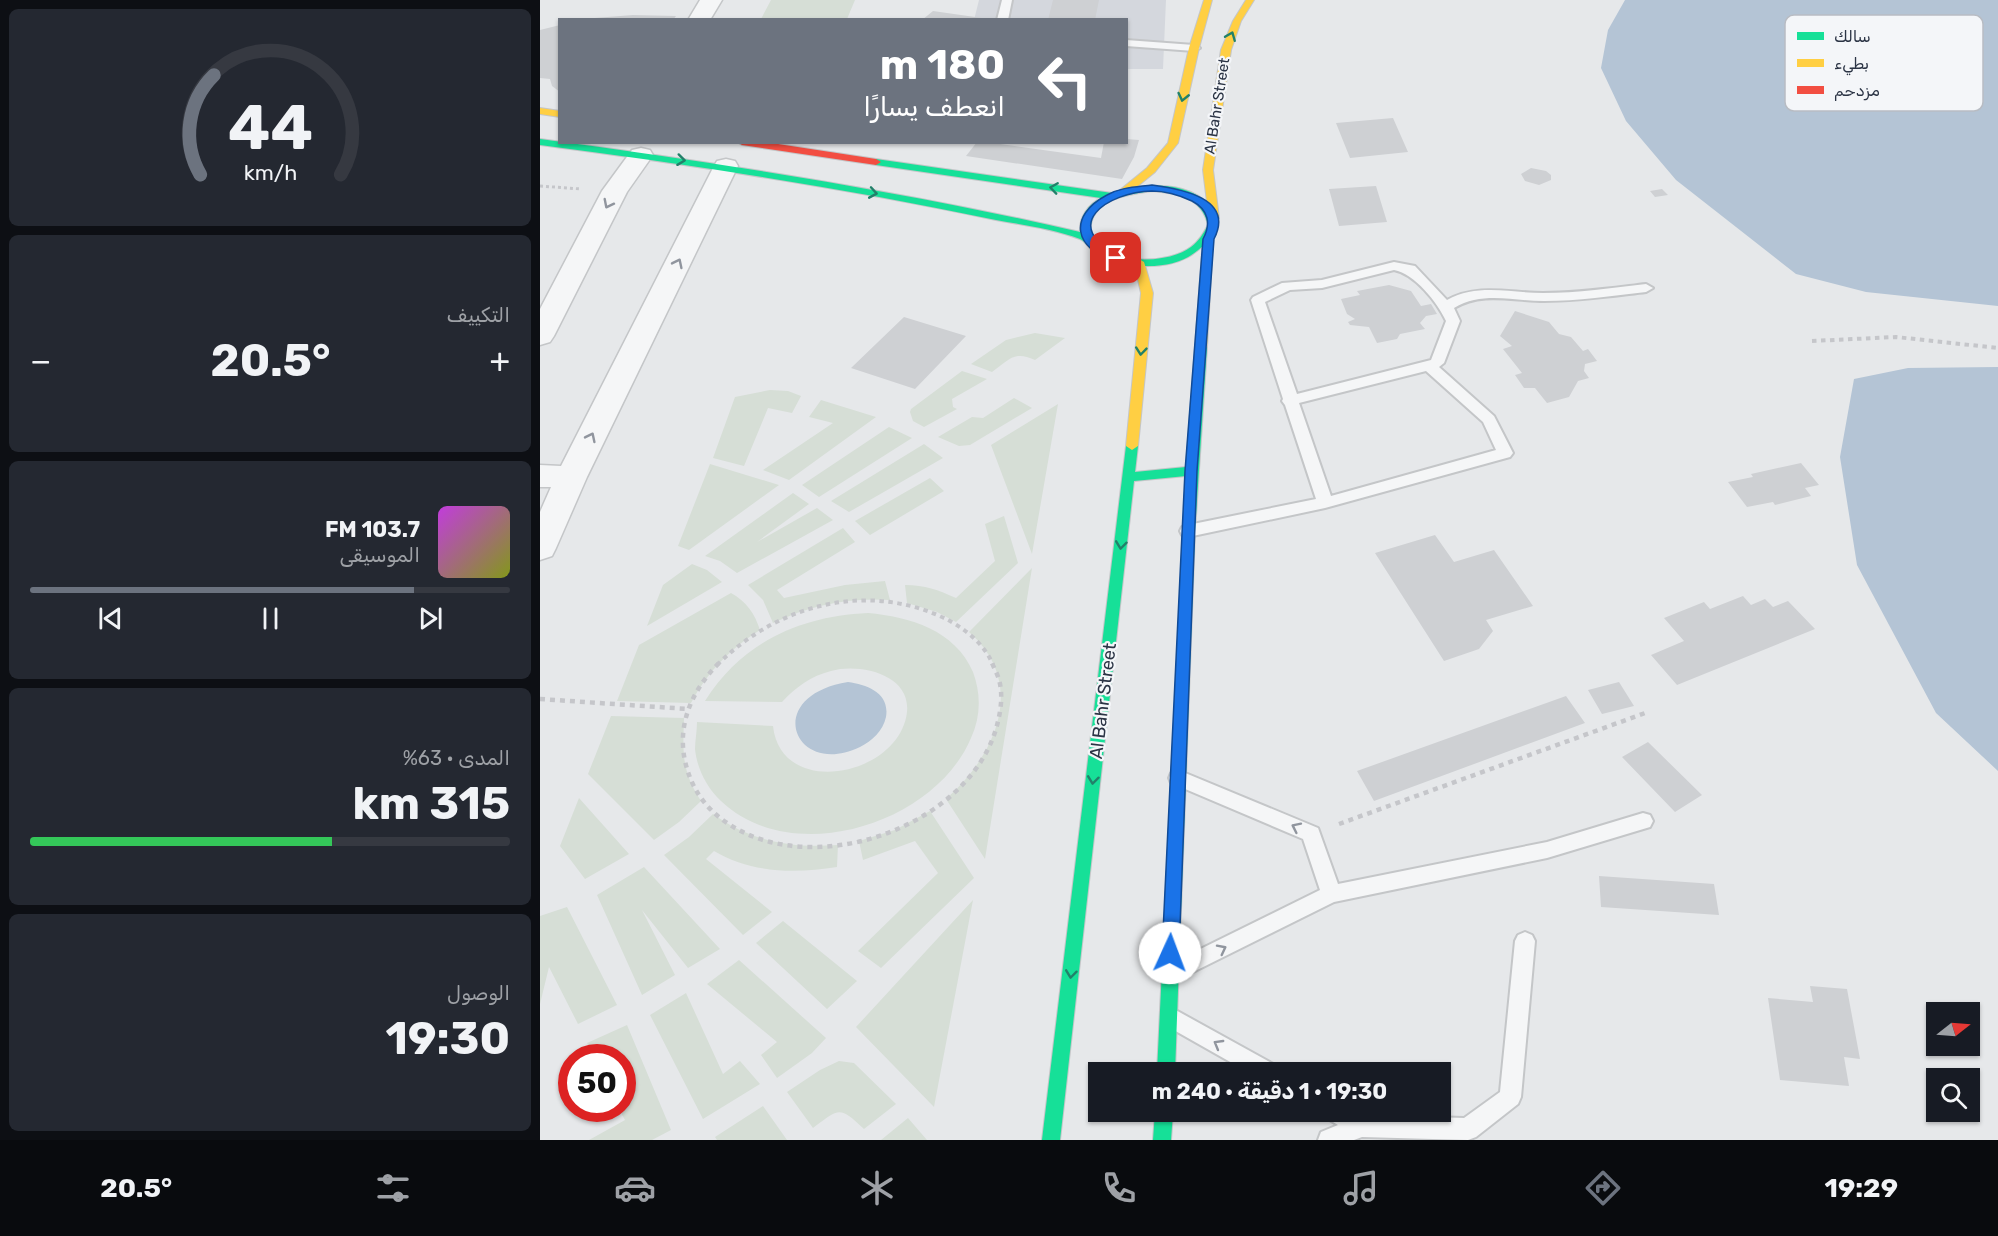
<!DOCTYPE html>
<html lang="ar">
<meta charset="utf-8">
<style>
body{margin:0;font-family:Rubik,"Noto Naskh Arabic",sans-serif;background:#242831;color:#f1f3f6;direction:rtl;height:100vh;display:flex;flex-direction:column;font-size:22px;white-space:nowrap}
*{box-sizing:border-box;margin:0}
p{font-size:20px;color:#9ea1a6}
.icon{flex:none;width:33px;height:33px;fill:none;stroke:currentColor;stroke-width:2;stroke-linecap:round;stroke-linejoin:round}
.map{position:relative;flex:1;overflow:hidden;direction:ltr}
.details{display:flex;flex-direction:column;gap:9px;padding:9px;background:#0d0f14;width:540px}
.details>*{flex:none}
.guide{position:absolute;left:18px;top:18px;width:570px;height:126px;border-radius:0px;box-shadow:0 2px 4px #0004;direction:rtl;background:#6c737f;color:#fff;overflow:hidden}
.needle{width:39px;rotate:73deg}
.fabs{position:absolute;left:1386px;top:1002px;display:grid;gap:12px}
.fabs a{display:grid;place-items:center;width:54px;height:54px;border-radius:0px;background:#171b24;box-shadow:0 2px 4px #0004;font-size:30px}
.speed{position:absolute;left:18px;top:1044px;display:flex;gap:12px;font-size:30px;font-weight:700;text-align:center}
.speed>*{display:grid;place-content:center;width:78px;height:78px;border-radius:50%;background:#171b24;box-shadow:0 2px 4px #0004;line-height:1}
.speed .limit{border:9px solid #d22;background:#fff;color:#111}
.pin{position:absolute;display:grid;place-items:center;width:51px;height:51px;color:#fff;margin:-26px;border-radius:12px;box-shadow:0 3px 9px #0006}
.me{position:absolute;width:66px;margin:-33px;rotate:2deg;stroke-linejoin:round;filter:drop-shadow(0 0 4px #0008)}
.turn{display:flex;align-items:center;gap:21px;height:126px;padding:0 24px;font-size:27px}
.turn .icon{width:78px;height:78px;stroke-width:2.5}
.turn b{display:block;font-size:42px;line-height:51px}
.big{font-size:45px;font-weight:700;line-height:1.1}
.details .widget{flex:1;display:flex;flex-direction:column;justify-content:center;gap:9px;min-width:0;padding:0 21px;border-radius:9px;background:#242831}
.details .dial{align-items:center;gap:0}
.dial svg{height:156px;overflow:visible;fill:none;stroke:#363941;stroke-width:7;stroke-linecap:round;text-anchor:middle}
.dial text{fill:#f1f3f6;stroke:none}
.song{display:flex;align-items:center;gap:18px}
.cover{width:72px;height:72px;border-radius:9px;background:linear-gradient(135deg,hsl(290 70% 55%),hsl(70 70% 35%))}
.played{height:6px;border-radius:3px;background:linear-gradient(90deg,#6c737f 80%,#363941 80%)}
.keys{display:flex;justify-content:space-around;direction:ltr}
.heat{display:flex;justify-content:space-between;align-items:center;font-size:33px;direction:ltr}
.charge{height:9px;border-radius:4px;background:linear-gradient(90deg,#34c759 63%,#363941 0)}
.trip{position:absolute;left:548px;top:1062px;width:363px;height:60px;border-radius:0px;background:#171b24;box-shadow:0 2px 4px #0004;font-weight:700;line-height:60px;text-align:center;direction:rtl}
.tab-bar{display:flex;height:96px;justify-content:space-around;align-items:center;background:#090b0e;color:#9ea1a6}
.tab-bar .icon{width:42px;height:42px}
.tab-bar .active{color:#6c737f}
.tab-bar b{font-size:27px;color:#f1f3f6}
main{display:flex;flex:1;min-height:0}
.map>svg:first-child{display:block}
.built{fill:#d4d7dd}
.green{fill:#d6ded6}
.water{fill:#b4c4d5}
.building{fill:#ced0d3}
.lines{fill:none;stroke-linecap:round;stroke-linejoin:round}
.lane-casing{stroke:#c4c6c8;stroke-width:4}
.street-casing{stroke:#c4c6c8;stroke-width:3}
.fast-casing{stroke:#c4c6c8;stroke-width:2}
.slow-casing{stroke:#c4c6c8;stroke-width:2}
.jam-casing{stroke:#c4c6c8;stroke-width:2}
.path-far2{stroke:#c5c6ca;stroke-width:3;stroke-dasharray:3 3;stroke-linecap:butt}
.path-far1{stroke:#c5c6ca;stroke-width:4;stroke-dasharray:4.5 4.5;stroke-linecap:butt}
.path{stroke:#c5c6ca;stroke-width:4.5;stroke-dasharray:5 5;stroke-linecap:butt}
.lane{fill:#f5f6f7;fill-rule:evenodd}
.street{fill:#f5f6f7;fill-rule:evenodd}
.fast{fill:#16e098;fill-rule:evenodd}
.slow{fill:#ffcf43;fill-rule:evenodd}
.jam{fill:#f24e42;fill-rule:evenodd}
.oneway{stroke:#22816a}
.oneway2{stroke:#90959e}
.route{fill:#1a73e8;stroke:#114b97;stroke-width:1.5}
.labels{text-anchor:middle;stroke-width:4.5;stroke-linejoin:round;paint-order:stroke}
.far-street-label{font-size:15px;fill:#2b3445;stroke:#f4f6f9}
.street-label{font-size:18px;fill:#2b3445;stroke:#f4f6f9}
.key{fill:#f4f6f9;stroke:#b8bcc3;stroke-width:1.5}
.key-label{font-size:16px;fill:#2b3445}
</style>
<main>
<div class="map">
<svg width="1458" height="1140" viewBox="0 0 1458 1140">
<rect width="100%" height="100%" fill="#e6e8ea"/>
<path class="built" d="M439,0h187l-3,69h-36l-1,-49h-152z"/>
<path class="green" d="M231,0h84l-8,19h-86z
M495,333l30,5 -30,22c-21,-10 -26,0 -43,12l-21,-8 35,-24z
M422,371l25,8 -35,20 1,8 4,2 -33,18 -11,-6 -3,-9 1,-3z
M230,390l18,1 13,5 -9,17 -24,-5 -24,58 -31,-8 22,-61z
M474,398l18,10 -62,37 -11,1 -21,-9 34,-20 11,1z
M281,400l55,17 -87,63 -26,-10 70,-47 -24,-6z
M518,404l-26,150 -41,-109z
M349,427l23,11 -93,59 -17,-12z
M384,444l19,14 -94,54 -18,-11z
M170,464l69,21 -90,65 -11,-4z
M390,478l14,13 -74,44 -15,-14z
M253,493l16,11 -52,38 60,-34 16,12 -96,53 -17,-12 -15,-5z
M464,516l14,47 -62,59 -19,-10 -30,-9 -2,-18c20,0 33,5 51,13l39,-37 -10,-37z
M303,528l12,14 -78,48 7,8 61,-13 40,-4 5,19c-41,-3 -79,5 -117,23l-10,-23 -15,-15z
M152,564l15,6 15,12 -75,44 16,-41z
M492,568l-47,291 -39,-60c50,-44 82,-115 23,-167z
M191,593c15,8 24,21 29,37 -30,19 -53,42 -69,73l-74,-2 22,-56z
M328,613c42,4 87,17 105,59 8,22 8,44 -2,66 -36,86 -179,131 -250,63 -14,-13 -24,-32 -26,-52 0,-8 2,-18 2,-27l76,4c8,74 127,50 134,-14 4,-38 -48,-49 -76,-41 -20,5 -35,16 -49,31l-77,-1c37,-59 96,-85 163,-88z
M71,716l73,2c-1,35 -3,52 17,83l-22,21 -25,18 -66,-66z
M39,798l50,56 -44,25 -25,-33z
M390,811l44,67 -93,90 -23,-17 80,-78 -23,-32 -52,19 -4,-19 36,-11z
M173,814c39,28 78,34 125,31l-1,22c-42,7 -86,6 -123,-16l-8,8 66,53 -29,23 -79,-80 25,-18z
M104,867l76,82 -32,19 -46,-58 33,65 -33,20 -45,-100z
M433,900l-39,207 -78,-80z
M27,907l50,98 -39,19 -29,-57 -9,37v-88z
M243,921l74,60 -30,28 -71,-66z
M199,960l87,78 -14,15 -35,25 -16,-23 16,-13 -70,-58z
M146,993l37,81 17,-13 20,23 -57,35 -53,-104z
M87,1025l44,105 -19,10h-63l36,-20 -6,-11 3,-1v-50l-28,-1 -7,-14z
M299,1061l15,2 42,41 -32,25c-25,-23 -24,-21 -51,-1l-26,-36 33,-22z
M223,1106l24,34h-70l-2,-3z
M368,1118l19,22h-46z"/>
<path class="water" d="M1085,0h373v306l-132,-14 -70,-18 -120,-94 -50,-59 -25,-53 7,-38z
M1458,367v404l-62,-58 -79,-148 -17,-108 14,-78 54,-11z
M308,682c20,3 42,11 38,35 -3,14 -14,24 -26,30 -66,32 -99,-51 -12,-65z"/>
<path class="building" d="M513,0h46l-4,20h-47z
M393,11l49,7v2h-60z
M93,15l43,1 -3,4 -91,-1z
M20,25v67l-8,-6 -2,-7 -10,-1v-48z
M853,118l15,34 -58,6 -14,-35z
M586,139l13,1 -5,17 -12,22 -156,-23 11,-14h9l115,16 3,-16h22z
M991,168l15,3 5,4v5l-12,5 -14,-4 -4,-7z
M836,186l11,36 -48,4 -10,-37z
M1122,189l6,6 -13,2 -5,-6z
M849,285l22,6 10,15 10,-2 6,10 -11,2 -6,7 5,6 -25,5 -3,5 -20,4 -8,-16 -19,-2 -2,-3 7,-3 -8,-5 -6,-15 19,-4 -3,-4z
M975,311l34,11 10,12 12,3 12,14 5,-2 9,12 -12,3 -1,7 5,7 -11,3 -9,16 -22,6 -12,-15h-11l-9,-13 7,-2 -19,-24 9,-3 -12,-10z
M364,317l62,19 -51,53 -64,-21z
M1261,463l18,22 -14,3 6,8 -36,9 -2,-3 -26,5 -19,-25 25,-5 -2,-3z
M895,535l19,27 40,-12 39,56 -47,14 7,11 -14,18 -35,12 -69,-108z
M1203,596l8,9 14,-6 8,8 15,-6 27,28 -138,56 -26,-30 33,-14 -20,-23 40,-16 6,7z
M1079,682l15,24 -32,8 -14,-24z
M1026,696l19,27 -211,78 -17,-30z
M1108,742l54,53 -27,17 -53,-55z
M1059,876l115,8 5,31 -118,-8z
M1270,986l37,3 13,70 -16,-2 5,29 -69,-6 -12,-82 45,4z"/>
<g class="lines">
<g class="lane-casing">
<path id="lane" d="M462,0h10l-4,20h-11z
M586,40l68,5 6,3 -6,3 -68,-5z
M854,262l21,4 32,34c31,-17 63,-7 96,-7 35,0 69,-5 103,-9l7,4 -7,4c-34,4 -68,9 -102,9 -32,0 -61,-10 -90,7l6,13 -16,42 -5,4 55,49 19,37 -3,4 -185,51 -137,29 -6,-2 -2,-4 2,-4 6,-2 128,-26 -31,-94 -3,-4 1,-2 -32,-99 2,-3 29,-14 40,-3zM854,270c21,4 43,32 52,51l-15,39 -134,34 -32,-92 25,-12 32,-2zM886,371l57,51 13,28 -165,46 -32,-93z
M638,770l140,58 20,56 209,-42 96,-29 7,2 3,6 -3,6 -103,31 -213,44 -161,80 -7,-2 -3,-7 3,-7 154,-76 -17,-51 -132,-56 -2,-5 2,-5z
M985,932l7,3 3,6 -14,156 -3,7 -42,33 -8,3 -106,-3 -8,3h-36l3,-8 17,-7 -10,-6 -3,-7h31l7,3 101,3 36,-26 15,-151 3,-6z
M632,1008l103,57 3,7h-30l-83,-47 -4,-7 4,-7z"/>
</g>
<g class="street-casing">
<path id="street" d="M160,0h22l-12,20h-22z
M101,148l9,2 3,5 -26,37 -73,144 -4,6 -10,3v-36l62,-118 30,-41z
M186,159l9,2 3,5 -151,311 -31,71 -4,8 -12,4v-48l11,-25h-11v-22l21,1 153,-300 3,-5z"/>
</g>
<g class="fast-casing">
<path id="fast" d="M0,139c180,24 362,52 540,93 -1,-15 8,-27 21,-34l-225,-33 -5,-3 5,-3 236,34c36,-12 96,-14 106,32 -16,30 -40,42 -74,41 -17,0 -37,-5 -51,-15 -5,-4 -8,-10 -13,-12 -26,-10 -57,-14 -84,-19 -151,-32 -303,-55 -456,-75zM612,191c25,2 50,6 56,34 -5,9 -9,16 -17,22 -23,17 -76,18 -96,-5 -4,-5 -5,-12 -4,-18 5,-26 39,-30 61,-33z
M661,343l6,4 -12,184 -20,541h-18l29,-596 -52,5 -74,659h-18l84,-694 6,-4 6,4 -3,26 51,-5 9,-120z
M615,1112h18l-2,28h-18z"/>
</g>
<g class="slow-casing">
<path id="slow" d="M664,0h8l-13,48 -21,95 -23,29 -27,22h-8v-4l27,-22 21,-25 21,-95z
M706,0h8l-13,21 -10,29 -18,120 6,48 -5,3 -5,-3 -6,-48 18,-120 12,-29z
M0,108l20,3v6l-20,-3z
M668,236l5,3 -6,108 -6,4 -6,-4 8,-108z
M599,259l5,3 9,31 -15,153 -6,4 -6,-4 15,-153 -7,-31z"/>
</g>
<g class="jam-casing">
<path id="jam" d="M197,142h28l111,17 5,3 -5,3 -134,-20z"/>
</g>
<path class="path-far2" d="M0,186l41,3"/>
<path class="path-far1" d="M1272,341l84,-4 102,11
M177,665c60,-60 149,-84 227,-47 19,9 41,26 49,47"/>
<path class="path" d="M179,663c-27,27 -42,61 -34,98 6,27 20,47 42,62 86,58 239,5 269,-94 4,-14 7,-30 4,-45 -1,-7 -5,-14 -8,-21
M0,699l148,10
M799,824l309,-112"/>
<use href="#lane" class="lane"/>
<use href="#street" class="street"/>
<use href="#fast" class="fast"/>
<use href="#slow" class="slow"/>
<use href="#jam" class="jam"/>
</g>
<defs><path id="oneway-chevron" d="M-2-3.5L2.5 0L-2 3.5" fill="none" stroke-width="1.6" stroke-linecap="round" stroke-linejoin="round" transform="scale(1.5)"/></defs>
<g class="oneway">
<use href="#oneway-chevron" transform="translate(691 36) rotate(-68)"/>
<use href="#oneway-chevron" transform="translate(643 97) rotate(103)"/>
<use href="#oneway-chevron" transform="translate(141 160) rotate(7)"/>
<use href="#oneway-chevron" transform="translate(514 188) rotate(-172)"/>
<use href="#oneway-chevron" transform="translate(333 193) rotate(10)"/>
<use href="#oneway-chevron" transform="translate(601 351) rotate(96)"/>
<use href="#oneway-chevron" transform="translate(581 545) rotate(97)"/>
<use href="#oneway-chevron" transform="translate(553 780) rotate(97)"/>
<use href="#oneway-chevron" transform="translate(531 974) rotate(97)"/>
</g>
<g class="oneway2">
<use href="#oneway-chevron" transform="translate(68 204) rotate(117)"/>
<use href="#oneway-chevron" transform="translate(138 263) rotate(-64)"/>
<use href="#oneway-chevron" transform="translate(51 437) rotate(-64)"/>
<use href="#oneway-chevron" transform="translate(756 827) rotate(-154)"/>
<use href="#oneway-chevron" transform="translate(682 949) rotate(-27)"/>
<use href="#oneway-chevron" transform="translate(678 1044) rotate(-150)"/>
</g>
<path class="route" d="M612,185c29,4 83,13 62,54l-17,232 -18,482 -3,5 -6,3 -6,-3 -2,-5 23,-482 18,-232c8,-15 6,-29 -11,-38 -13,-6 -26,-10 -40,-10 -45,1 -94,35 -32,65l1,2 -5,3c-42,-11 -49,-45 -9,-66 14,-8 30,-8 45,-10z"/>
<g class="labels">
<g class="far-street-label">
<text transform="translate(677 106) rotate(-81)" y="5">Al Bahr Street</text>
</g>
<g class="street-label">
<text transform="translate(563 701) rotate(-83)" y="6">Al Bahr Street</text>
</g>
</g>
<rect x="1245" y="15" width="198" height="96" rx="9" class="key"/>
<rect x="1257" y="32" width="27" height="8" fill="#16e098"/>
<rect x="1257" y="59" width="27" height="8" fill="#ffcf43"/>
<rect x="1257" y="86" width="27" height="8" fill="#f24e42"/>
<g class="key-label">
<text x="1294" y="42">سالك</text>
<text x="1294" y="69">بطيء</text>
<text x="1294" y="96">مزدحم</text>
</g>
</svg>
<div class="fabs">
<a><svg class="needle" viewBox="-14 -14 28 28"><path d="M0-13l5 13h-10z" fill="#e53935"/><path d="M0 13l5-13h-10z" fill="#9ea1a6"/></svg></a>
<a><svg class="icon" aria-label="search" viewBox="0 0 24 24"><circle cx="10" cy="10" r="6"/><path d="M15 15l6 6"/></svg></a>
</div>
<div class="speed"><div class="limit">50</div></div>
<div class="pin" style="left:576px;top:258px;background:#d93025"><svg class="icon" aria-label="arrive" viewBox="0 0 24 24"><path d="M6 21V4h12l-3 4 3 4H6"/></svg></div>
<svg class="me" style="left:630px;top:953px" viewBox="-20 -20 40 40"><circle r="19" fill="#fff"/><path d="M0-13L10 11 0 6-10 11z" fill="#1a73e8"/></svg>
<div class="trip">19:30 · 1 دقيقة · 240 m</div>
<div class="guide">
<div class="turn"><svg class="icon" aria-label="left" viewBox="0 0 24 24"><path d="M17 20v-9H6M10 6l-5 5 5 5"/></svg><div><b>180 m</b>انعطف يسارًا</div></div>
</div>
</div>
<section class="details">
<div class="widget dial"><svg viewBox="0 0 100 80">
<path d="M14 69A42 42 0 1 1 86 69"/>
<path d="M14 69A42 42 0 0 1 21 18" stroke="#6c737f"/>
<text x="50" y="56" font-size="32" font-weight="700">44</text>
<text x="50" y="72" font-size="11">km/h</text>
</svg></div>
<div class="widget"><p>التكييف</p>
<div class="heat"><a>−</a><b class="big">20.5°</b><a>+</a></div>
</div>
<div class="widget">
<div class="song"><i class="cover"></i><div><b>103.7 FM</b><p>الموسيقى</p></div></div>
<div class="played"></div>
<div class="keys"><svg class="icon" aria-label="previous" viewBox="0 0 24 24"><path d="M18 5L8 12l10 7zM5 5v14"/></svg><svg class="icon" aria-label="pause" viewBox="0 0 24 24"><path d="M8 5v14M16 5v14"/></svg><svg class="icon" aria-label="next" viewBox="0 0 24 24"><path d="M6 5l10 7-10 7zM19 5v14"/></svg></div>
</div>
<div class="widget"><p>المدى · 63%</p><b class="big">315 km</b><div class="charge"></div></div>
<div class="widget"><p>الوصول</p><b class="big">19:30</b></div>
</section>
</main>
<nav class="tab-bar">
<b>19:29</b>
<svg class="icon active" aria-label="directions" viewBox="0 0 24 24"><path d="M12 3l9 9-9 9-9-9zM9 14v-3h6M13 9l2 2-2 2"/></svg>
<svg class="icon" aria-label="music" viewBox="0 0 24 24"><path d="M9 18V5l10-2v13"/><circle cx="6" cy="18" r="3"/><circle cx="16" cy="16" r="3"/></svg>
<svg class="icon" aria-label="phone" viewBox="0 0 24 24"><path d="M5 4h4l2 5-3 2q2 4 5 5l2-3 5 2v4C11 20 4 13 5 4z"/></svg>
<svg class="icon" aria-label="climate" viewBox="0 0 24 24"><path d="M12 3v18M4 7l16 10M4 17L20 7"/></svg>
<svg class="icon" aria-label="car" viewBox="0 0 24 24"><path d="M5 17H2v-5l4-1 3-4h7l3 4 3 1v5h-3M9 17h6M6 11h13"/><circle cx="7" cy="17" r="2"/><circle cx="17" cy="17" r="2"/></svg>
<svg class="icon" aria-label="filters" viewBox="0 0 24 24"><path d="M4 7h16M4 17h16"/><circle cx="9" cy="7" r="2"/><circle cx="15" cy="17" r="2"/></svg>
<b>20.5°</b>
</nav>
